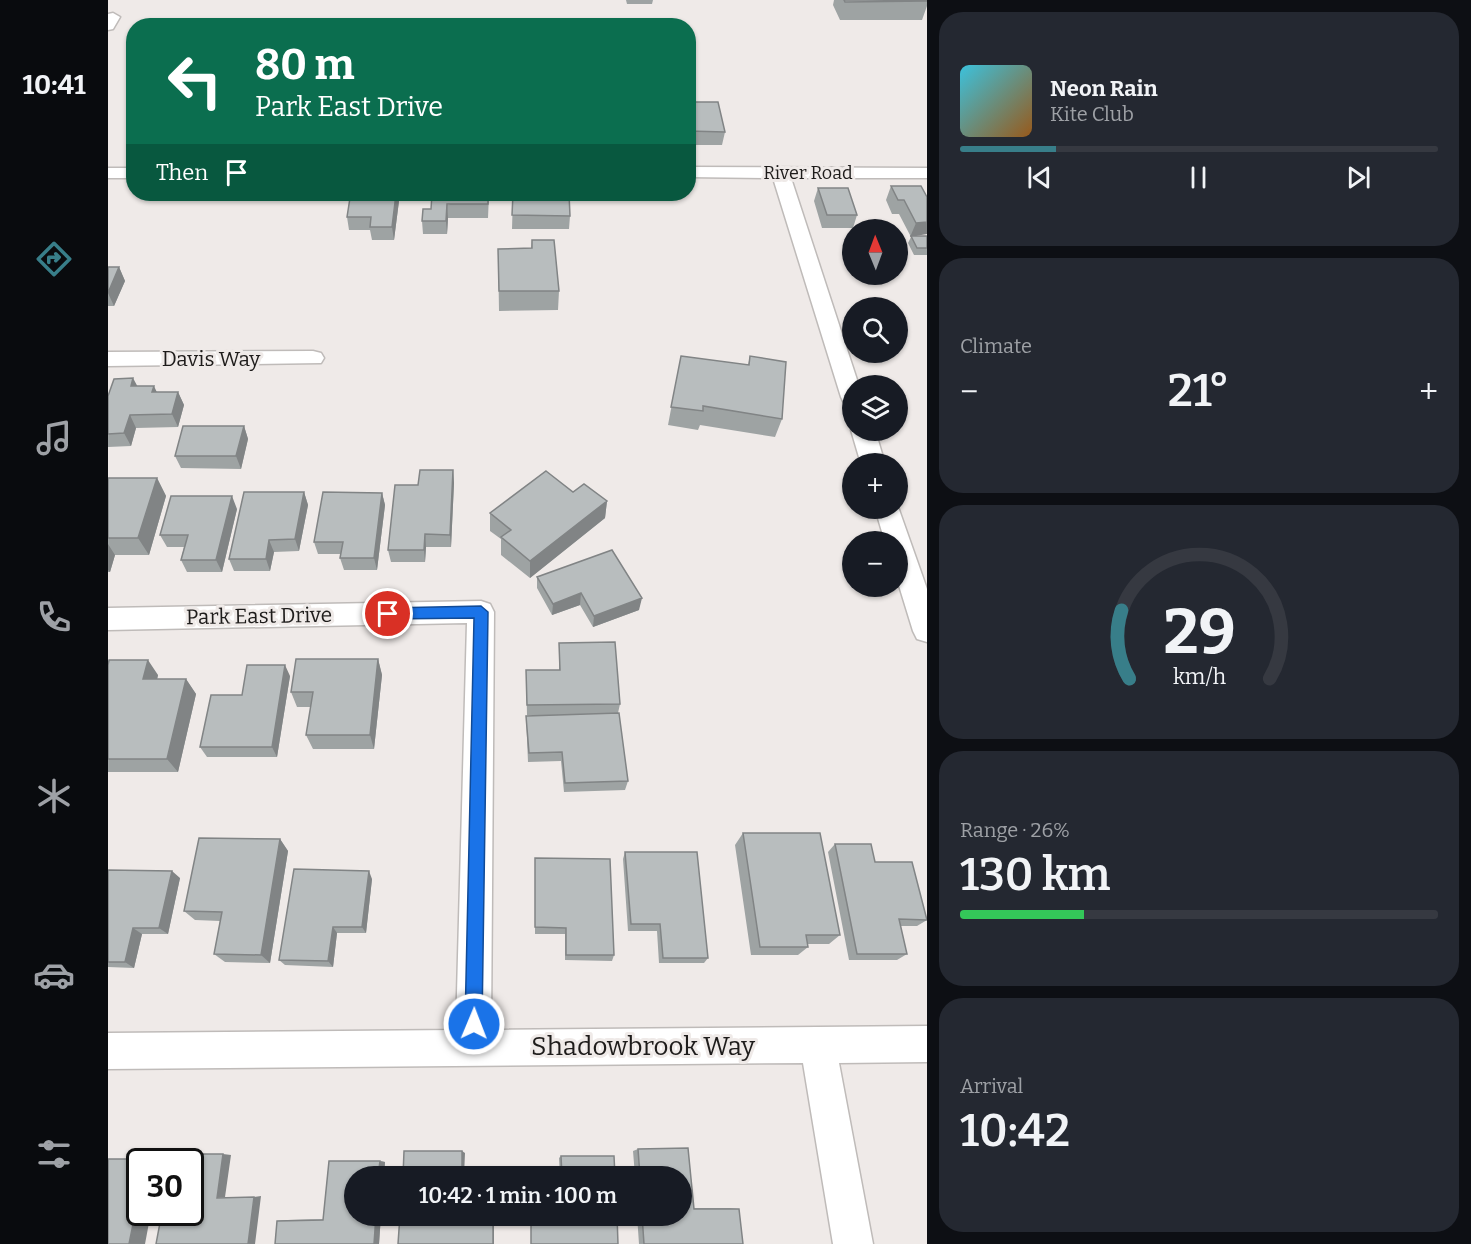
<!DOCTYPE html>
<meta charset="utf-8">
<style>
body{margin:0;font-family:Bitter,serif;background:#242831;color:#f1f3f6;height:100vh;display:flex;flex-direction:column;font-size:22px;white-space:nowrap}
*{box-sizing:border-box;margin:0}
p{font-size:20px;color:#9ea1a6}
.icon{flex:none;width:33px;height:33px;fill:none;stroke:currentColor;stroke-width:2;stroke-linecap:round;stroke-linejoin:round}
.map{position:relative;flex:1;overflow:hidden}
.details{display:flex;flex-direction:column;gap:12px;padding:12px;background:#0d0f14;width:544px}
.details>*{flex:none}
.banner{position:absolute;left:18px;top:18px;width:570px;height:183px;border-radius:24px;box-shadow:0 2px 4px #0004;background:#0b6e4f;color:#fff;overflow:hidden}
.needle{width:39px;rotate:359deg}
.buttons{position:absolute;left:734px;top:219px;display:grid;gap:12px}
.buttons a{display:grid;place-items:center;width:66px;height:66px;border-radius:50%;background:#171b24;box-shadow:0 2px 4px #0004;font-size:30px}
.speed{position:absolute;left:18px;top:1148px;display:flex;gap:12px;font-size:30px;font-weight:700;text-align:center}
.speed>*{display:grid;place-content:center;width:78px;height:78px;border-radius:50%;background:#171b24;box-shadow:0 2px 4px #0004;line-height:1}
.speed .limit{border:3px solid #111;border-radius:9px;background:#fff;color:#111}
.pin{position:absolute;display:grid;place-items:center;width:51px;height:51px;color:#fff;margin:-26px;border:3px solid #fff;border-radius:50%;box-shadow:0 2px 6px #0007}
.me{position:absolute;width:66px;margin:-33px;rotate:1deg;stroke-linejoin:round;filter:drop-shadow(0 0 4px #0008)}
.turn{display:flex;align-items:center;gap:21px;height:126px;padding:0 30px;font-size:27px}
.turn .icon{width:78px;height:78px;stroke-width:2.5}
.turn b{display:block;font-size:42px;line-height:51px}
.then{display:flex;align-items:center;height:57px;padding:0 30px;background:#0003;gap:12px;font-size:22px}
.big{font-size:45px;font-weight:600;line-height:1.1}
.details .tile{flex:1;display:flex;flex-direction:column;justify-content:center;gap:9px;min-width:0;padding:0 21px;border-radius:24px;background:#242831}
.details .dial{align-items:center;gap:0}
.dial svg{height:156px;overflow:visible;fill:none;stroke:#363941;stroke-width:7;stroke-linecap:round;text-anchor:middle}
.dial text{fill:#f1f3f6;stroke:none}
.song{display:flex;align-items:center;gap:18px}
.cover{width:72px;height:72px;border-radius:9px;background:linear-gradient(135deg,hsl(190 70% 55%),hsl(30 70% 35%))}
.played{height:6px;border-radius:3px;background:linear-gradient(90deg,#387e89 20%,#363941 20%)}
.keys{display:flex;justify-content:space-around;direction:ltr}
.heat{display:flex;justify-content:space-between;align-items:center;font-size:33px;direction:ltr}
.charge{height:9px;border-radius:4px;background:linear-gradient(90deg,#34c759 26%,#363941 0)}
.trip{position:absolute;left:236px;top:1166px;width:348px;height:60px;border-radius:30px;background:#171b24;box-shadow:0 2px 4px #0004;font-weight:600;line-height:60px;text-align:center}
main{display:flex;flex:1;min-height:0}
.tab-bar{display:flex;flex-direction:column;width:108px;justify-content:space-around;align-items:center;background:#090b0e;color:#9ea1a6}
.tab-bar .icon{width:42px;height:42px}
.tab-bar .on{color:#387e89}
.tab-bar b{font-size:27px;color:#f1f3f6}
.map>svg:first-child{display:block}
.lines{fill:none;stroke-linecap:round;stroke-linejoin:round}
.street-casing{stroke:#bfbbb9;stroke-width:3}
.street{fill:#fff;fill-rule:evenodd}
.wall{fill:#9ea3a3}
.shaded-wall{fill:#818485}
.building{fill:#b8bdbe;stroke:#818485;stroke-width:1.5}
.route{fill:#1a73e8;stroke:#114b97;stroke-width:1.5}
.labels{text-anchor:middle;stroke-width:6;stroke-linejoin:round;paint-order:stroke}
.far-street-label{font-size:18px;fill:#1e1c1b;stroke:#efeae8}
.street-label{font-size:21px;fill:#1e1c1b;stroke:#efeae8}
.near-street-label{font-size:26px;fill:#1e1c1b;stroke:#efeae8}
</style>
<main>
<nav class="tab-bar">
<b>10:41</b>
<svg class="icon on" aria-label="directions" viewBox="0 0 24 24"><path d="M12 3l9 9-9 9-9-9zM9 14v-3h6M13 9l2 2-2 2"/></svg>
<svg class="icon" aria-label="music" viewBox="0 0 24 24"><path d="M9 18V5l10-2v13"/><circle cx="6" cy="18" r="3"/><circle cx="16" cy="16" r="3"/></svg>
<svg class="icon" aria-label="phone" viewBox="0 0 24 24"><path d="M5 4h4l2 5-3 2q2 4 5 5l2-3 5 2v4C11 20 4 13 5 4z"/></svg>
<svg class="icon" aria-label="climate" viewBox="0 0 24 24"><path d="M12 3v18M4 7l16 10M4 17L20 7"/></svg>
<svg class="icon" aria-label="car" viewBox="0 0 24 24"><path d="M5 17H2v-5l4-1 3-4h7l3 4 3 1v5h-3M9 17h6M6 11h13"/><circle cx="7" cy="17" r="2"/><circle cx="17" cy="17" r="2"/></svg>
<svg class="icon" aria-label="filters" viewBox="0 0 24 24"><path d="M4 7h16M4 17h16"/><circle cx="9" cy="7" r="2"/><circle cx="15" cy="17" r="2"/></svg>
</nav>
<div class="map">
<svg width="819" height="1244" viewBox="0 0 819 1244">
<rect width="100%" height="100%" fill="#efeae8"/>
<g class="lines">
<g class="street-casing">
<path id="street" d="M5,13l7,4 -7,12 -5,1v-16z
M580,167l239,1v10h-136l68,208h-7v19l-8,-2 -3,-6 -68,-219 -85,-1z
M0,168h26v10h-26z
M205,351l8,2 3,5 -3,5 -213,3v-14z
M743,430h24l10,34h-24z
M789,504l30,85v53l-10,-3 -4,-8 -16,-52v-37h-12l-10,-34h22z
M373,601l9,3 4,8 -3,418 436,-4v36l-88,1 34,181h-40l-30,-181 -695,6v-36l348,-3 11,-407 -359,7v-22z"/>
</g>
<use href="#street" class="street"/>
</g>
<path class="wall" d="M518,0h27l-1,4h-25z
M726,0h93v6l-5,14h-82l-7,-15z
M580,102l37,30 -3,13h-34z
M783,186h30l-4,50h10v19h-13l-6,-12 3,-6 -12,-23h-7l-6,-14z
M710,188l39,27 -4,13h-31l-8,-27z
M250,194h40l1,7 -5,39h-22l-2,-10h-21l-2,-13 10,-19z
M381,194l-1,24h-40l-1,16h-24l-1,-13 9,-12z
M405,194l57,22 -1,13h-57z
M424,240l27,51 -1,19 -59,1 -1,-62 33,-1z
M0,267h11l6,14 -11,25h-6z
M573,356l67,9 2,-9 32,63 -7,18 -75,-12 -2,5 -30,-5z
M29,386l20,6h21l6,13 -6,22 -42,1 -5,18 -23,1v-51z
M136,426l4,13 -7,30 -60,-1 -6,-12z
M345,470l1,13 -3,64h-25l-1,15h-34l-3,-12 30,-65z
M0,478h49l9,18 -17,59h-34l-5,17h-2z
M196,492l4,13 -9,46 -25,1 -4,19h-36l-5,-12z
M465,492l34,9 -2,17 -75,60 -29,-23v-16l-11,-8v-18z
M274,493l3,12 -8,65h-33l-4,-12 1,-4h-23l-4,-12z
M129,509l-15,63h-35l-6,-12 3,-13h-17l-7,-12z
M429,577l102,33 -46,17 -13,-22 -28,10 -15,-27z
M451,643l61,61 -2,9 10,68 -3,9 -61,2 -3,-31 -33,1 -2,-46 44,-1h-43l-1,-45h33z
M270,659l4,16 -8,74h-61l-7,-14 5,-28h-14l-6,-15z
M0,665l50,10 -1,4h29l10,15 -18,78h-70z
M182,676l-13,81h-70l-7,-10 42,-52z
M635,833l97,102 -11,9h-22l1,3 -10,8h-47l-16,-110z
M172,839l8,12 -18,112 -45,-1 -11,-8 6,-33 -25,-1 -11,-9z
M727,844l40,18 52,58 -10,6h-17l7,28 -10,6h-48l-21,-108z
M517,852l83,106 -4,5h-45l-2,-32h-29l-5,-72z
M427,865l79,90 -2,6 -47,-1v-26h-30z
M0,870l72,8 -12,56h-26l-8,34 -26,-1z
M264,879l-6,54h-29l-4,34 -48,-2 -6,-5z
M580,1148l6,60h36l9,1 4,35h-104l-2,-29h44v-39h-46l-2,-25 5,-2z
M453,1156l54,20h-55l-1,-18z
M221,1161h51l5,1 -1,14h-30v39h27l-2,29h-104l2,-23 10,-1 36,-1z"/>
<path class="shaded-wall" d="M288,194h2l1,7 -5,39 -2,-13z
M339,204l1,14 -1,16 -1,-13z
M819,222v12l-17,3 6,-14z
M11,267l6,14 -11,25 -6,-13z
M25,378l7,13 -9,-5z
M46,386l6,13 -8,-7z
M70,392l6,13 -6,22 -6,-13z
M22,415l6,13 -5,18 -7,-13z
M136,426l4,13 -7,30 -5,-13z
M345,470l1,13 -3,64 -1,-12z
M49,478l9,18 -17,59 -11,-17z
M196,492l4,13 -9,46 -4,-12z
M274,493l3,12 -8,65 -3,-12z
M124,496l5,13 -15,63 -6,-12z
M499,501l-2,17 -75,60v-17z
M317,534l1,13 -1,15 -1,-12z
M161,540l5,12 -4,19 -4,-12z
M0,544l7,11 -5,17 -2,-2z
M473,593l-1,12 -28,10 1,-11z
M534,598l-3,12 -46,17 1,-11z
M270,659l4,16 -8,74 -4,-14z
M40,660l10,15 -4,19 -11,-15z
M177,665l5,11 -13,81 -5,-10z
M78,679l10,15 -18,78 -11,-13z
M172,839l8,12 -18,112 -9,-8z
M64,871l8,7 -12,56 -9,-6z
M261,871l3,8 -6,54 -4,-6z
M225,927l4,6 -4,34 -5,-6z
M25,928l9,6 -8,34 -9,-6z
M354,1151l3,2 -1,23h-2z
M115,1154l8,1 -6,42 -8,1z
M37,1159l15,1v1h-15z
M272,1161l5,1 -1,14h-6z
M32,1190v22h11l-6,32h-16z
M153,1196l-6,48h-7l6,-47z
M268,1215h5l-2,29h-5z
M385,1215h1v29h-1z"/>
<path class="building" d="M736,0h83v1l-82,1z
M580,102h30l7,30 -37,-1z
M783,186h30l6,11v25l-11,1 -12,-23h-6z
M710,188h30l9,27h-30z
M250,194h38l-4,33h-22l1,-10h-24l3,-19h7z
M324,194h56v10h-41l-1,17h-24l1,-12h8z
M405,194h56l1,22 -58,-1z
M803,236h16v12h-10z
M424,240h22l5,51h-60l-1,-42 34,-1z
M0,267h11l-11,26z
M573,356l68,9 1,-9 36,6 -4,57 -79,-13v5l-32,-4z
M25,378l-2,8h23l-2,6h26l-6,22 -42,1 -6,18 -16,1v-38l6,-17z
M75,426h61l-8,30h-61z
M312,470h33l-3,65 -25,-1 -1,16h-36l7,-65h23z
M438,471l27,21 11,-8 23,17 -77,60 -29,-24 10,-7 -21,-17z
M0,478h49l-19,60h-30z
M136,492h60l-9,47 -26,1 -3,19h-37z
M215,492l59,1 -8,65h-34l3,-16h-29z
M63,496h61l-16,64h-35l7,-25h-28z
M504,550l30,48 -48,18 -13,-23 -28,11 -16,-27z
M507,642l5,62 -93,1 -1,-35h34l-1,-27z
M188,659h82l-8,76h-64l7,-43h-22z
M1,660h39l-5,19h43l-19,80h-59v-94z
M139,665h38l-13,82h-72l11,-52h31z
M511,713l9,68 -63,2 -3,-31 -33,1 -3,-37z
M635,833h77l20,102h-34l2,12h-48z
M91,838l81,1 -19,116 -47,-1 8,-42 -38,-1z
M727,844h36l4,18h37l15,58 -28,-1 8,35h-50z
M517,852h72l11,106h-45l-3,-34h-29z
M427,858l75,1 4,96h-48v-27l-31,-1z
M186,869l75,2 -7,56h-29l-5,34 -49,-1z
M0,870l64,1 -13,57h-26l-8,34h-17z
M580,1148l6,61h45l4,35h-99l-2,-29h39v-39h-41l-2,-27z
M296,1151h58v25h-59z
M65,1154h50l-6,44 37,-1 -6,47h-92l6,-32h28v-51h-19z
M453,1156h53l1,20h-53z
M0,1159h37v2h-5v29l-11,54h-21z
M221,1161h51l-2,15h-24v39h22l-2,29h-99l2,-23 46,-1z
M292,1215h93v29h-95z
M423,1215h86l1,29h-87z"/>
<path class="route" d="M373,606l7,6 -6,412 -2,6 -6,3 -7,-3 -2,-6 9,-406 -86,1 -7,-5 7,-6z"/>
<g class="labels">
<g class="far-street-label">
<text x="700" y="179">River Road</text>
</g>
<g class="street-label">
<text x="103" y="366">Davis Way</text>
<text transform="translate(151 616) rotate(-1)" y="7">Park East Drive</text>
</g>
<g class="near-street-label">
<text x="535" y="1055">Shadowbrook Way</text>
</g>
</g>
</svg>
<div class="buttons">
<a><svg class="needle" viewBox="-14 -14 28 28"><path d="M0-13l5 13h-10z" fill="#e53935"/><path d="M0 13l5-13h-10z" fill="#9ea1a6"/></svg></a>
<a><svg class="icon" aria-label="search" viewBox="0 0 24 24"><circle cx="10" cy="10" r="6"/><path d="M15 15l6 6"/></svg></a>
<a><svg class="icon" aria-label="layers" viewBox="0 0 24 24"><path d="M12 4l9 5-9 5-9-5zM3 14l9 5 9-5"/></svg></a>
<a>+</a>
<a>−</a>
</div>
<div class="speed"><div class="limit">30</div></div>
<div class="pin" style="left:280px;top:614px;background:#d93025"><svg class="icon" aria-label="arrive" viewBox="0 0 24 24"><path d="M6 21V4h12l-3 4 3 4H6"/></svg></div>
<svg class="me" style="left:366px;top:1024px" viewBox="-20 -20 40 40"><circle r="17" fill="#1a73e8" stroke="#fff" stroke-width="3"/><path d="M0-11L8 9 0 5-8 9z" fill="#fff"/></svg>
<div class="trip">10:42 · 1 min · 100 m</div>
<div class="banner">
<div class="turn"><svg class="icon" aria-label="left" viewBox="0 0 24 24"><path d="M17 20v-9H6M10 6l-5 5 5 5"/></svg><div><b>80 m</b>Park East Drive</div></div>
<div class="then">Then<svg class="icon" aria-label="arrive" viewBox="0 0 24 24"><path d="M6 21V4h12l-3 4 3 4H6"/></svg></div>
</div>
</div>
<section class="details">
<div class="tile">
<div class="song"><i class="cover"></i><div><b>Neon Rain</b><p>Kite Club</p></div></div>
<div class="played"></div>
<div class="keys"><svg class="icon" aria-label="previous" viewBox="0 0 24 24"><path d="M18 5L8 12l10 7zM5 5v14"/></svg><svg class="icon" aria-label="pause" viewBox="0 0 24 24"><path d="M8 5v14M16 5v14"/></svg><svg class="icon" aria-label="next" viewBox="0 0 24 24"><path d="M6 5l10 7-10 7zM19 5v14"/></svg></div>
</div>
<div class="tile"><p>Climate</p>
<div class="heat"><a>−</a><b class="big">21°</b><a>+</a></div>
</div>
<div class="tile dial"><svg viewBox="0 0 100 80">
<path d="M14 69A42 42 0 1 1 86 69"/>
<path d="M14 69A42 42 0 0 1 10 34" stroke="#387e89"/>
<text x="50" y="56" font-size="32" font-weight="700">29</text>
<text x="50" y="72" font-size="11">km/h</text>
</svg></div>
<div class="tile"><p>Range · 26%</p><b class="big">130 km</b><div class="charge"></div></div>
<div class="tile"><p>Arrival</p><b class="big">10:42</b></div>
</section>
</main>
